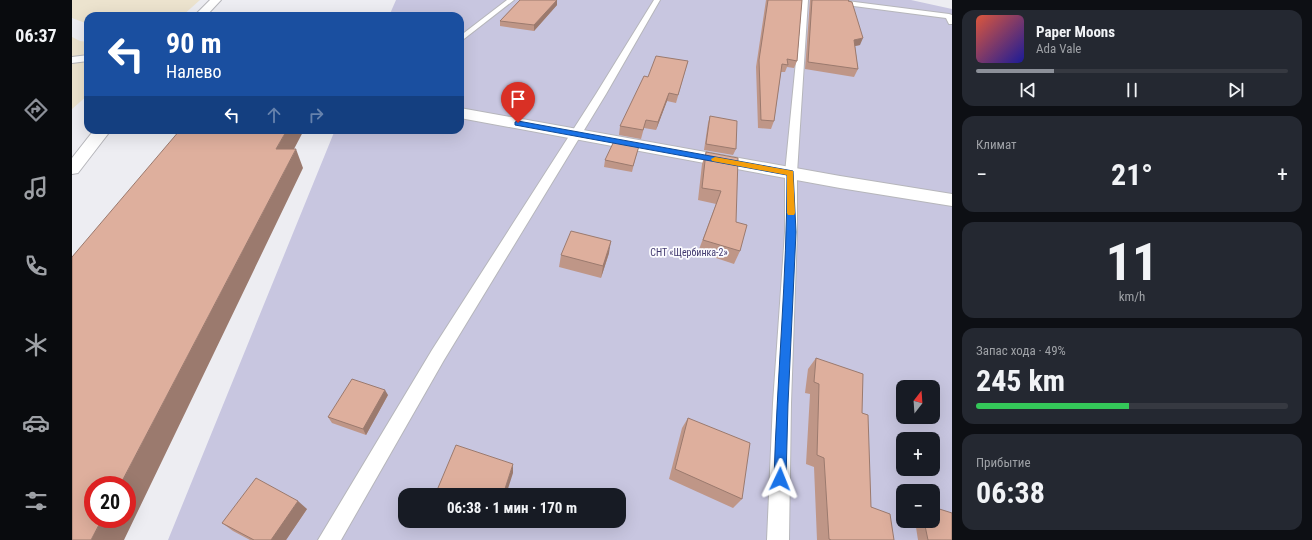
<!DOCTYPE html>
<html lang="ru">
<meta charset="utf-8">
<style>
body{margin:0;font-family:"Roboto Condensed",sans-serif;background:#242831;color:#f1f3f6;height:100vh;display:flex;flex-direction:column;font-size:15px;white-space:nowrap}
*{box-sizing:border-box;margin:0}
p{font-size:13px;color:#9ea1a6}
.icon{flex:none;width:22px;height:22px;fill:none;stroke:currentColor;stroke-width:2;stroke-linecap:round;stroke-linejoin:round}
.map{position:relative;flex:1;overflow:hidden}
.panel{display:flex;flex-direction:column;gap:10px;padding:10px;background:#0d0f14;width:360px}
.panel>*{flex:none}
.top-card{position:absolute;left:12px;top:12px;width:380px;height:122px;border-radius:12px;box-shadow:0 4px 16px #0002;background:#1a4fa0;color:#fff;overflow:hidden}
.needle{width:26px;rotate:17deg}
.fabs{position:absolute;left:824px;top:380px;display:grid;gap:8px}
.fabs a{display:grid;place-items:center;width:44px;height:44px;border-radius:8px;background:#171b24;box-shadow:0 4px 16px #0002;font-size:20px}
.speed{position:absolute;left:12px;top:476px;display:flex;gap:8px;font-size:20px;font-weight:700;text-align:center}
.speed>*{display:grid;place-content:center;width:52px;height:52px;border-radius:50%;background:#171b24;box-shadow:0 4px 16px #0002;line-height:1}
.speed .limit{border:6px solid #d22;background:#fff;color:#111}
.pin{position:absolute;display:grid;place-items:center;width:34px;height:34px;color:#fff;margin:-41px -17px;border-radius:50% 50% 50% 0;rotate:-45deg;box-shadow:0 0 4px #0007}
.pin .icon{rotate:45deg}
.me{position:absolute;width:44px;margin:-22px;rotate:2deg;stroke-linejoin:round;filter:drop-shadow(0 0 3px #0008)}
.turn{display:flex;align-items:center;gap:14px;height:84px;padding:0 16px;font-size:18px}
.turn .icon{width:52px;height:52px;stroke-width:2.5}
.turn b{display:block;font-size:28px;line-height:34px}
.lanes{display:flex;align-items:center;height:38px;padding:0 16px;background:#0003;justify-content:center;gap:20px;direction:ltr}
.lanes .off{opacity:.35}
.big{font-size:30px;font-weight:700;line-height:1.1}
.panel .tile{flex:1;display:flex;flex-direction:column;justify-content:center;gap:6px;min-width:0;padding:0 14px;border-radius:12px;background:#242831}
.panel .dial{align-items:center;gap:0}
.dial b{font-size:52px;line-height:1}
.song{display:flex;align-items:center;gap:12px}
.cover{width:48px;height:48px;border-radius:6px;background:linear-gradient(135deg,hsl(10 70% 55%),hsl(240 70% 35%))}
.played{height:4px;border-radius:2px;background:linear-gradient(90deg,#8c9099 25%,#363941 25%)}
.keys{display:flex;justify-content:space-around;direction:ltr}
.heat{display:flex;justify-content:space-between;align-items:center;font-size:22px;direction:ltr}
.charge{height:6px;border-radius:3px;background:linear-gradient(90deg,#34c759 49%,#363941 0)}
.trip{position:absolute;left:326px;top:488px;width:228px;height:40px;border-radius:12px;background:#171b24;box-shadow:0 4px 16px #0002;font-weight:700;line-height:40px;text-align:center}
main{display:flex;flex:1;min-height:0}
.tabs{display:flex;flex-direction:column;width:72px;justify-content:space-around;align-items:center;background:#090b0e;color:#9ea1a6}
.tabs .icon{width:28px;height:28px}
.tabs .selected{color:#8c9099}
.tabs b{font-size:18px;color:#f1f3f6}
.map>svg:first-child{display:block}
.industrial{fill:#ece3ce}
.green{fill:#c8c6e0;fill-rule:evenodd}
.lines{fill:none;stroke-linecap:round;stroke-linejoin:round}
.service-casing{stroke:#b6b6bb;stroke-width:2}
.minor-casing{stroke:#b6b6bb;stroke-width:2}
.service{fill:#fff;fill-rule:evenodd}
.minor{fill:#fff;fill-rule:evenodd}
.wall{fill:#bf9687}
.shaded-wall{fill:#9b7a6e}
.building{fill:#deaf9d;stroke:#9b7a6e}
.route{fill:#1a73e8;stroke:#114b97}
.slow{fill:#f59e0b}
.labels{text-anchor:middle;stroke-width:3.5;stroke-linejoin:round;paint-order:stroke}
.park-label{font-size:10px;fill:#40386e;stroke:#fbfbff}
</style>
<main>
<nav class="tabs">
<b>06:37</b>
<svg class="icon selected" aria-label="directions" viewBox="0 0 24 24"><path d="M12 3l9 9-9 9-9-9zM9 14v-3h6M13 9l2 2-2 2"/></svg>
<svg class="icon" aria-label="music" viewBox="0 0 24 24"><path d="M9 18V5l10-2v13"/><circle cx="6" cy="18" r="3"/><circle cx="16" cy="16" r="3"/></svg>
<svg class="icon" aria-label="phone" viewBox="0 0 24 24"><path d="M5 4h4l2 5-3 2q2 4 5 5l2-3 5 2v4C11 20 4 13 5 4z"/></svg>
<svg class="icon" aria-label="climate" viewBox="0 0 24 24"><path d="M12 3v18M4 7l16 10M4 17L20 7"/></svg>
<svg class="icon" aria-label="car" viewBox="0 0 24 24"><path d="M5 17H2v-5l4-1 3-4h7l3 4 3 1v5h-3M9 17h6M6 11h13"/><circle cx="7" cy="17" r="2"/><circle cx="17" cy="17" r="2"/></svg>
<svg class="icon" aria-label="filters" viewBox="0 0 24 24"><path d="M4 7h16M4 17h16"/><circle cx="9" cy="7" r="2"/><circle cx="15" cy="17" r="2"/></svg>
</nav>
<div class="map">
<svg width="880" height="540" viewBox="0 0 880 540">
<rect width="100%" height="100%" fill="#ededf2"/>
<path class="industrial" d="M0,0h128l-18,16h-94v8l-16,-6z
M0,37l8,4 8,1v53l-16,14z"/>
<path class="green" d="M324,0h515l41,9v531h-784l167,-410h125v-114h-71zM831,387h30v30h-30zM831,439h30v30h-30zM831,491h30v30h-30zM333,495h214v26h-214z"/>
<g class="lines">
<g class="service-casing">
<path id="service" d="M435,0h7l-54,42v-6z
M582,0h6l-54,94 -162,266 -103,180h-23l114,-190 164,-256z
M730,0h6l-11,173v59l-6,171 -2,137h-22l6,-137 12,-171v-59z
M748,0h19l110,14 3,1v9h-3l-3,-6 -123,-16z
M16,55v6l-16,2v-6z"/>
</g>
<g class="minor-casing">
<path id="minor" d="M138,0h11l-15,16h-12z
M388,108l380,68 112,18v12l-112,-18 -380,-70z
M22,130h17l-33,43 -6,1v-16z"/>
</g>
<use href="#service" class="service"/>
<use href="#minor" class="minor"/>
</g>
<path class="wall" d="M448,0h37v5l-23,26 -34,-5v-5z
M694,0h36l-5,61 -3,7 -7,-1 -2,5h-4l-7,49 -3,8 -13,-1 -2,-61z
M738,0h39l11,45 -5,1 3,23 -4,8 -49,-8z
M616,61l-12,42 -9,-2 -11,29 -12,-2 -3,11 -22,-4 1,-9z
M638,116l26,33 -3,6 -29,-5 4,-27z
M565,152l-5,20 -28,-5 1,-7z
M634,152l30,70 4,29 -6,13 -36,-12 18,-48 -18,-4 4,-36z
M537,253l-8,25 -42,-11 2,-12z
M744,358l46,55 9,94 23,33h-77l-3,-73 -8,-3 4,-70 -5,-1 3,-24z
M316,395l-22,40 -34,-12 -4,-6z
M616,418l54,81 -9,9 -64,-29 13,-51z
M235,509l-21,31h-36l-17,-9 -11,-8z
M410,521h16l-2,5z
M843,521h18l19,19h-34z"/>
<path class="shaded-wall" d="M485,0v5l-23,26v-6z
M791,38l-3,7 -10,2 4,-7z
M597,93l-2,8 -11,29 2,-8z
M215,130h17l-20,38 -8,-19z
M224,149l7,19 -179,372h-33l11,-21h25v-34h-7z
M539,241l-2,12 -8,25 2,-12z
M313,390l3,5 -22,40 -3,-6z
M441,464v9l-7,22h-3z
M226,501l9,8 -21,31h-15z"/>
<path class="building" d="M448,0h37l-23,25 -34,-4z
M696,0h34l-5,61 -10,-2 1,6 -6,-1 -8,57 -13,-1 -2,-60z
M740,0h37l-1,1 4,1 11,36 -9,2 4,29 -50,-7z
M584,56l32,5 -10,34 -9,-2 -11,29 -12,-2 -3,10 -23,-4 24,-50 4,1z
M638,116l27,5 -1,28 -30,-5z
M108,130h107l-11,19h20l-176,336h-27v34h9l-11,21h-19v-283z
M542,141l25,5 -6,20 -28,-6z
M634,152l32,6 -2,64 11,3 -7,26 -37,-11 18,-49 -19,-3z
M499,231l40,10 -8,25 -42,-11z
M744,358l47,16 -1,39 6,2 3,92 19,7 4,26h-63l-2,-1 -5,-81 -7,-3 2,-71 -5,-2z
M280,379l33,11 -22,39 -35,-12z
M616,418l62,25 -8,56 -67,-30z
M384,445l57,19 -10,31h-68z
M184,478l42,23 -27,39h-17l-32,-17z
M861,507l19,6v27h-24l-4,-19h9z"/>
<path class="route" d="M446,121l275,50 3,61 -8,172 -2,75 -1,5 -5,2 -4,-2 -2,-5c3,-101 13,-203 13,-304l-272,-50v-3z"/>
<path class="slow" d="M643,157l78,14 2,42 -1,2h-6l-1,-2v-38l-75,-14 -1,-2z"/>
<g class="labels">
<g class="park-label">
<text x="617" y="256">СНТ «Щербинка-2»</text>
</g>
</g>
</svg>
<div class="fabs">
<a><svg class="needle" viewBox="-14 -14 28 28"><path d="M0-13l5 13h-10z" fill="#e53935"/><path d="M0 13l5-13h-10z" fill="#9ea1a6"/></svg></a>
<a>+</a>
<a>−</a>
</div>
<div class="speed"><div class="limit">20</div></div>
<div class="pin" style="left:446px;top:123px;background:#d93025"><svg class="icon" aria-label="arrive" viewBox="0 0 24 24"><path d="M6 21V4h12l-3 4 3 4H6"/></svg></div>
<svg class="me" style="left:708px;top:479px" viewBox="-20 -20 40 40"><path d="M0-17L14 15 0 8-14 15z" fill="#1a73e8" stroke="#fff" stroke-width="4"/></svg>
<div class="trip">06:38 · 1 мин · 170 m</div>
<div class="top-card">
<div class="turn"><svg class="icon" aria-label="left" viewBox="0 0 24 24"><path d="M17 20v-9H6M10 6l-5 5 5 5"/></svg><div><b>90 m</b>Налево</div></div>
<div class="lanes"><svg class="icon" aria-label="left" viewBox="0 0 24 24"><path d="M17 20v-9H6M10 6l-5 5 5 5"/></svg><svg class="icon off" aria-label="ahead" viewBox="0 0 24 24"><path d="M12 20V5M6 11l6-6 6 6"/></svg><svg class="icon off" aria-label="right" viewBox="0 0 24 24"><path d="M7 20v-9h11M14 6l5 5-5 5"/></svg></div>
</div>
</div>
<section class="panel">
<div class="tile">
<div class="song"><i class="cover"></i><div><b>Paper Moons</b><p>Ada Vale</p></div></div>
<div class="played"></div>
<div class="keys"><svg class="icon" aria-label="previous" viewBox="0 0 24 24"><path d="M18 5L8 12l10 7zM5 5v14"/></svg><svg class="icon" aria-label="pause" viewBox="0 0 24 24"><path d="M8 5v14M16 5v14"/></svg><svg class="icon" aria-label="next" viewBox="0 0 24 24"><path d="M6 5l10 7-10 7zM19 5v14"/></svg></div>
</div>
<div class="tile"><p>Климат</p>
<div class="heat"><a>−</a><b class="big">21°</b><a>+</a></div>
</div>
<div class="tile dial"><b>11</b><p>km/h</p></div>
<div class="tile"><p>Запас хода · 49%</p><b class="big">245 km</b><div class="charge"></div></div>
<div class="tile"><p>Прибытие</p><b class="big">06:38</b></div>
</section>
</main>
